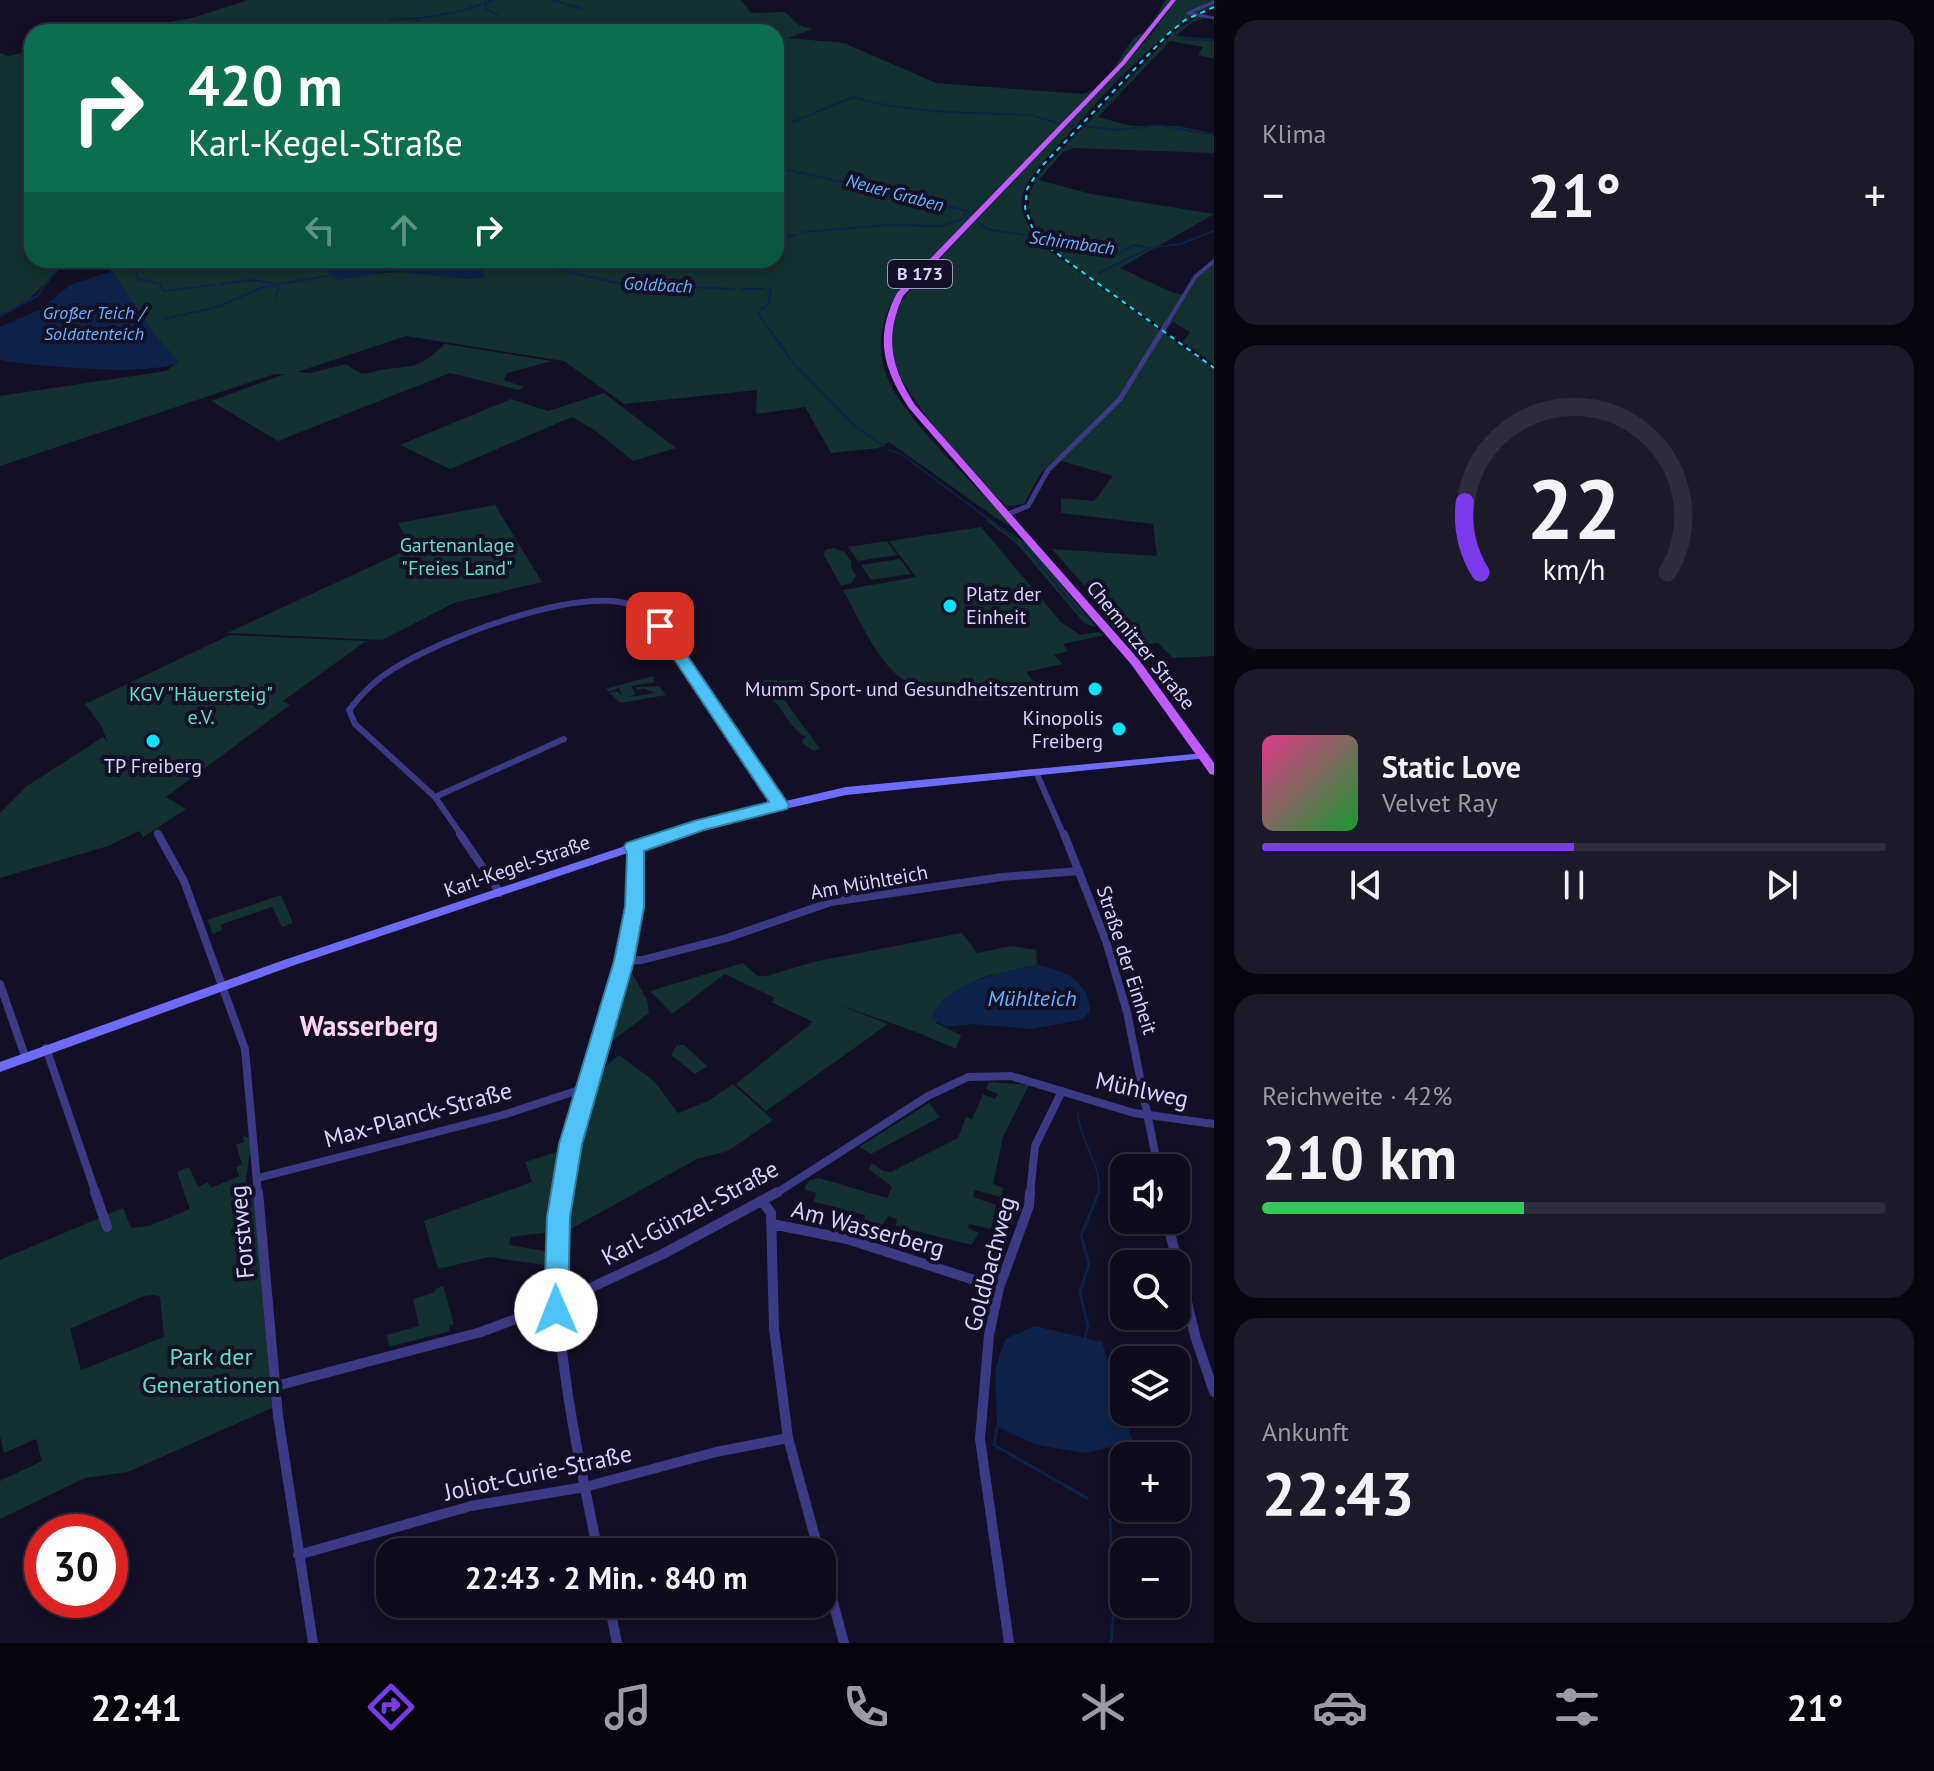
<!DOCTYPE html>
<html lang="de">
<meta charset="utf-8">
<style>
body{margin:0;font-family:"PT Sans",sans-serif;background:#1c1929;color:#f1f3f6;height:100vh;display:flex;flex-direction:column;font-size:30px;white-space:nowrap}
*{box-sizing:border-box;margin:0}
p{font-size:26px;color:#9b9ba3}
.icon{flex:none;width:44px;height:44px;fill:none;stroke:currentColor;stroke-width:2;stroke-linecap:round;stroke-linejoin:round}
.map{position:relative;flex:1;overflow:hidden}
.drawer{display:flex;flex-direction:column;gap:20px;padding:20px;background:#08060f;width:720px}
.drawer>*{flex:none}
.top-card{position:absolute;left:24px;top:24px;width:760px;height:244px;border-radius:24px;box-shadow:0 4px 12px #0003,0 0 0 2px #2e2b3b;background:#0b6e4f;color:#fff;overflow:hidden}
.buttons{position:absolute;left:1110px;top:1154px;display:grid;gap:16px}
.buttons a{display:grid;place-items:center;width:80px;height:80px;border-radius:16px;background:#0e0b1c;box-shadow:0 4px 12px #0003,0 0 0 2px #2e2b3b;font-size:40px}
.speed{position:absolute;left:24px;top:1514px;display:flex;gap:16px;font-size:40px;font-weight:700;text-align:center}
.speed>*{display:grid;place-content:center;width:104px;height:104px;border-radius:50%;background:#0e0b1c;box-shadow:0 4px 12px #0003,0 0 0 2px #2e2b3b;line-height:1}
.speed .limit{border:12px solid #d22;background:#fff;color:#111}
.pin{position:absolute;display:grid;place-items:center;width:68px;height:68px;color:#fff;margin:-34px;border-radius:16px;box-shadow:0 4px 12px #0006}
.me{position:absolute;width:88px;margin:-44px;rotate:359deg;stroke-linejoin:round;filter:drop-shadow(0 0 6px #0008)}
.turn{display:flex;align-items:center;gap:28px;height:168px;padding:0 32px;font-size:36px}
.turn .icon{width:104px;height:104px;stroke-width:2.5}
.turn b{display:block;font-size:56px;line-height:68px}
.lanes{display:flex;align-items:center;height:76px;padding:0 32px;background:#0003;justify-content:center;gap:40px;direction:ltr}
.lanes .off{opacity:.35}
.big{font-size:60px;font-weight:600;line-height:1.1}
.drawer .card{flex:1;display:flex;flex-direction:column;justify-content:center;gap:12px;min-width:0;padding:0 28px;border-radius:24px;background:#1c1929}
.drawer .dial{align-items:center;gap:0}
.dial svg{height:208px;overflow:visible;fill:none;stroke:#2e2b3b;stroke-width:7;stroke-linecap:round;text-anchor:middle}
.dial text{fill:#f1f3f6;stroke:none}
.song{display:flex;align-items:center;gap:24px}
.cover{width:96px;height:96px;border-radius:12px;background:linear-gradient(135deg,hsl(330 70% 55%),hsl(130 70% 35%))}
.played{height:8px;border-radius:4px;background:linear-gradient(90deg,#7c3aed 50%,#2e2b3b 50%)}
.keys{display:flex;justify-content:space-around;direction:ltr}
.heat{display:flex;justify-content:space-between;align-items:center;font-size:44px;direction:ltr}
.charge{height:12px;border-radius:6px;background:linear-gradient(90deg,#34c759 42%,#2e2b3b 0)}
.trip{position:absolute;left:376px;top:1538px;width:460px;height:80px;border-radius:24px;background:#0e0b1c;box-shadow:0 4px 12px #0003,0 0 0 2px #2e2b3b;font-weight:600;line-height:80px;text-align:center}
.tabs{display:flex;height:128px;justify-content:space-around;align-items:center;background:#06040b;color:#9b9ba3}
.tabs .icon{width:56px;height:56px}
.tabs .on{color:#7c3aed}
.tabs b{font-size:36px;color:#f1f3f6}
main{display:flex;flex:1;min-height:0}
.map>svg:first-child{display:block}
.green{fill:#12302f;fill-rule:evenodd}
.water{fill:#0c2248}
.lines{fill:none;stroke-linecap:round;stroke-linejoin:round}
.stream-far1{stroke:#0c2248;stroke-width:2}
.stream{stroke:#0c2248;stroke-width:3}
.street-far5{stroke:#3d3a85;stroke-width:3}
.street-far4{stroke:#3d3a85;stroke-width:4}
.street-far3{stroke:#3d3a85;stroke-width:5}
.street-far2{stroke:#3d3a85;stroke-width:6}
.street-far1{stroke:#3d3a85;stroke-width:8}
.street{stroke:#3d3a85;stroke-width:10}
.secondary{fill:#6f6bff;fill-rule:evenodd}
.primary{fill:#c25bff;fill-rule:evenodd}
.rail{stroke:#00e5ff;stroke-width:2;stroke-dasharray:5 5;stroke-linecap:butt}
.route{fill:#4fc3f7;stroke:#337fa1;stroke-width:2}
.poi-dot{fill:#00e5ff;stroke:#130f26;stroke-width:3}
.labels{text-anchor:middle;stroke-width:8;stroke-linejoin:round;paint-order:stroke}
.far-water-label{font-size:18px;font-style:italic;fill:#62b6ff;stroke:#130f26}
.shield{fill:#130f26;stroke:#9e99be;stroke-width:2}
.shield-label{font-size:18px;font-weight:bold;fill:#d9d4ff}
.park-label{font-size:20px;fill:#5fe0c0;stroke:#130f26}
.poi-label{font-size:20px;fill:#d9d4ff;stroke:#130f26;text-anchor:end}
.street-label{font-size:20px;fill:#d9d4ff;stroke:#130f26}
.water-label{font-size:22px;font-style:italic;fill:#62b6ff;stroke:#130f26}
.near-street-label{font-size:24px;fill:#d9d4ff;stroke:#130f26}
.near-park-label{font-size:24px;fill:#5fe0c0;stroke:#130f26}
.district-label{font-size:28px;font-weight:bold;fill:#ffd6f0;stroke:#130f26}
</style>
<main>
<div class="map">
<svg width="1214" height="1643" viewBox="0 0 1214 1643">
<rect width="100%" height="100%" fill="#130f26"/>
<path class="green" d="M248,0h493l10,13 34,-1 14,13 13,4 -24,9 56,5 92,40 147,11c24,-5 38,-41 51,-56 3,-3 8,-4 11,-7 9,-10 14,-21 21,-31h6l-42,52 -228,236c-20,25 -27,55 -16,86 15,45 95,114 129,155l-19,-11 -107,-76 -10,6 -48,5 -26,-46 -49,7 1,-24 -133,14 -60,-43 -158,-25 -109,36 14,1 35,-9c22,16 18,8 41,5 33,-4 32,-2 58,-25l107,17 -45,12 -3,7 20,7 -6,3 -68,-17 -172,68 -67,-40 74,-27h-10l-275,92v-70l166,-25 12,-9 -24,-28 -42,-63 -36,-11h267l-16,10 37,4 53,-3 50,8 17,-2 -4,-17h296v-228h-664l80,-14z
M1176,0h38l-6,4 6,-1v3c-62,26 -125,107 -172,157 -28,33 -27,50 1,83l171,123v287l-41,2 -15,-15 -22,2 -84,-96 105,7 -4,-32 -92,-11v-15l33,3 19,-25 -58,-17 -15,15 -16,30 -18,2c-32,-31 -112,-117 -116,-160 -2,-21 8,-41 21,-57l237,-250z
M1199,16l7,2 -14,4 -16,14 38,3v20l-16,-4 5,-8 -33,-6 -72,76 34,9h47l35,8v19l-140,-5 -11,4 -24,28 52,14 123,20 -94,54 51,24 14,3 12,-18 17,-15v102l-31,-22 7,-10 -17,-10 -7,8c-34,-24 -132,-79 -137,-122 -2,-18 8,-31 19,-44l126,-132z
M32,50v210h37l-43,42 -26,13v-262l9,3z
M604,393l72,55 -43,13 -37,-30 -24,-14 -122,52 -50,-24 111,-46 37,12z
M495,505l47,77 -88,21 -72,37 -155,-7 184,-85 -13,-25z
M989,519l40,26 67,82 -12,-4 -67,-79 -30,-23z
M981,527l80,95 19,13 18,-3 7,3 -42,9 5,7 -14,4 9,9 -37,8 16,21c-47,11 -114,15 -151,-24 -20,-21 -34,-54 -48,-79l73,-13 -27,-36z
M887,541l10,14 -39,6 -10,-14z
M834,548l10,4 8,10 -1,5 5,9 -5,7 -10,3 -17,-31 1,-5z
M900,559l11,15 -40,6 -10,-15z
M230,635l136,6 -83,60 7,4 -124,92 20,12 -43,28 -4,-6 -31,15 -108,32v-65l27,-27 76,-49 5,6 -6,-16 -17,-23z
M653,676l2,6 -35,6 11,-2 5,8 -7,3 26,-4 -11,-4 -7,1 -2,-3 24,-1 7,9 -45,8 -12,-10 8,-2 5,5 -3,-8 -10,4 -4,-3z
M762,680h15l1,1c9,0 17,-2 26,0l1,3 -4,-3 -26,6 45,62 -6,2 -11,-7 -1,-3 4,-4c-16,-7 -22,-28 -35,-39l1,-5z
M281,895l12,28 -11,4 -10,-20 -52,18 2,5 -9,4 -6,-14z
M962,933l15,20 34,-7 25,4 1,15 -54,12 -19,10 -28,36 25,12 -5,14 -37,-16 -85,-30 54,21 -122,87 -30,-27 77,-62 -42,-20 4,-4 -50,-24 -53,40 -22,-23 93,-28 15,13h9l46,-14z
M632,973l15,27 2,13 -41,31 20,-70z
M677,1045h7l23,21 -12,8 -24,-19z
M619,1055l35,26 24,32 30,-12 25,-17 40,36 -45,31 -31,8 -130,72 7,-70 28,-92z
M989,1082l40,3 -26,52 -10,47 10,4 -2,9 -26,-7 -2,7 23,8 -5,24 -22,-5 -1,4 11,5 -8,12 -75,-19 1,-7 -8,-3 -8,10 -17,-5 1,-6 -51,-13 2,-9 -11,-3v-4l5,-6 9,-2 68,20 5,-11 -23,-18 3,-6 11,8 8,1 67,-34 8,-21 6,2 11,-25 12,5 3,-5 -12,-5z
M929,1103l11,14 -69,37 -12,-7z
M243,1136l7,2 1,7 -6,41 8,-3 19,225 -144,64 -43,6 -85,41v-38l42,-20 -6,-22 -32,14 -4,-17v-176l123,-52 8,20 18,-2 41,-17 -13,-37 12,-5 9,20 10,-5 3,6 28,-12 -3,-9 6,-3 -6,-19 8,-3zM155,1295l5,2 4,40 -83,33 -11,-41 74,-33z
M563,1150l-12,82 -40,5 -2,8 41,7v14l-60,-9 -52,12 -14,-48 108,-39 -7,-20z
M443,1286l11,38 -5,2 1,5 -61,16 -2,-12 32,-9 -6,-27 22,-7v-3z"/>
<path class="water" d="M343,260h137l4,17 -17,2 -77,-8 -52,9 -11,-10z
M112,271l42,63 25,28c-24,15 -147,4 -179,-2v-33l39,-17 31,-25z
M1037,965c27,5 52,15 53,47l-9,8 -49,9 -59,-5 -27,3 -15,-10c14,-35 73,-46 106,-52z
M1035,1326l67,16 31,100 -49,11 -47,-8 -40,-18 -2,-57 10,-31z"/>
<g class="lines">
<path class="stream-far1" d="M553,0l29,9
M486,4l-1,4 12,7
M423,18l38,-7 33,-11
M391,20l30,-2
M416,32l3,-3 -5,-2 4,-9
M1181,39l33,1
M793,122l60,-25 36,9 56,6 86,3 30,9
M1067,125l53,5 38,-5 56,10
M776,167l65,15 33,2 22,11 72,16 -3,3
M978,222l9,7 38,6 41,12 43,5h12l13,-7 15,3 31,-4 34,-13
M803,232l83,-7 54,1 23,-7 1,-4
M776,237l19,-2
M776,240l20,-5
M112,260l23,8 3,11 22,5 4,7 50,-6
M489,260l10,6 56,3 67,15 112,5
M547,260l36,4 34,-4
M1099,273l49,-24
M221,284l32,-4 24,4
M742,289h21
M768,290l3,1 -2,13 -9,6 -1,5 38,53
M276,297l3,-10
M0,316l37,-20 27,-36
M164,319l54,-12 42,-19 71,-13
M799,369l57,58 28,19
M889,450l12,4 116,86
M1022,542l56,69 14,10
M1078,1113c0,25 27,57 20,81"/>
<path class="stream" d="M1085,1338l3,-12 -8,-33 9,-30 -8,-27 18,-44
M997,1427l-3,18 93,53
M1110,1519l4,90 -3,34"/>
<path class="street-far5" d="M1214,2l-26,11 26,5"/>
<path class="street-far4" d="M1166,325l29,-48 19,-16"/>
<path class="street-far3" d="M1008,514l20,-8 20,-36 72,-71 47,-76"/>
<path class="street-far2" d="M1036,772l28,64
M435,797l129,-58
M157,833l2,3
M462,836l-27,-39 -80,-73 -6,-14c13,-17 26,-30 44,-41 50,-31 169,-76 227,-67 14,2 26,10 36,20l124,183"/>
<path class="street-far1" d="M158,834l26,47 61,168 13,145
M460,834l40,59
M1064,834l42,107 21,71 31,156
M624,961l18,-1 85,-22 104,-36 171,-25 77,-6
M0,984l25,72
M46,1048l50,146
M258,1178l245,-63 85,-28
M561,1194c5,-26 10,-52 18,-78 23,-77 69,-189 54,-269
M775,1194l153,-98 40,-19 43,-1 123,37 80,11
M1030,1194l5,-48 27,-55"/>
<path class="street" d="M95,1192l12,35
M258,1192l20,224 35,227
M561,1192c-15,122 13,242 37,360
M763,1202l8,11 3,116 14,109 31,114
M1167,1220l29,119 18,53
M772,1224l75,15 152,49
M276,1386l205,-54 75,-28 107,-50 115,-62
M298,1555l173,-49 114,-19 131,-35 72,-14
M822,1561l22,82
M609,1604l8,39
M1009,1643l-29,-204 9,-104 10,-47 30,-82 1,-14"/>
<path class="secondary" d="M1204,753l4,1 1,2 -1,2 -362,37 -144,33 -410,138 -292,106v-10l284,-102 416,-139 146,-34z"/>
<path class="primary" d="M1171,0h5l-51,64 -222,232c-19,42 -12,71 12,109l224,255 75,103v12l-4,-1 -79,-110 -222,-256c-26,-39 -35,-71 -12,-115l224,-231z"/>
<path class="rail" d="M1214,7l-29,13 -17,14 -127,133 -14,22 -2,19 7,19 16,20 166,121"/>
</g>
<path class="route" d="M660,622l5,1 124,182 -2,4 -83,21 -60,21v56l-10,54 -52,183 -12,73 -2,93 -3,8 -9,3 -9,-3 -3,-8 3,-93 12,-73 55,-183 11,-54 2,-53 -3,-7 2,-4 68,-22 75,-19 -117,-176z"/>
<g class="poi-dot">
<circle cx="950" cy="606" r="8"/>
<circle cx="1095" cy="689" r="8"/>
<circle cx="1119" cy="729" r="8"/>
<circle cx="153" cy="741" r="8"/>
</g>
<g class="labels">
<g class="far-water-label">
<text transform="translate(895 193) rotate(15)" y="6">Neuer Graben</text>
<text transform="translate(1072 243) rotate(8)" y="6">Schirmbach</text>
<text transform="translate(658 285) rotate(3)" y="6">Goldbach</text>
<text x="94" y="319">Großer Teich /<tspan x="94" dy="21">Soldatenteich</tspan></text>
</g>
<rect class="shield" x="888" y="260" width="64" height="28" rx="6"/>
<g class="shield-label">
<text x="920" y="280">B 173</text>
</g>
<g class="park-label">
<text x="457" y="552">Gartenanlage<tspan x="457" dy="23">"Freies Land"</tspan></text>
<text x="201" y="701">KGV "Häuersteig"<tspan x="201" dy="23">e.V.</tspan></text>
</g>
<g class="poi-label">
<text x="966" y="601" text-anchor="start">Platz der<tspan x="966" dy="23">Einheit</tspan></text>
<text x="1079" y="696">Mumm Sport- und Gesundheitszentrum</text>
<text x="1103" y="725">Kinopolis<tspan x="1103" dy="23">Freiberg</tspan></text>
<text x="153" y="773" text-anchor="middle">TP Freiberg</text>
</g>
<g class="street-label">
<text transform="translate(1141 645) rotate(51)" y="7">Chemnitzer Straße</text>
<text transform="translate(517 866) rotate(-19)" y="7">Karl-Kegel-Straße</text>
<text transform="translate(869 882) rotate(-10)" y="7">Am Mühlteich</text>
<text transform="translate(1127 960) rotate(72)" y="7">Straße der Einheit</text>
</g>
<g class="water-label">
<text x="1032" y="1006">Mühlteich</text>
</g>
<g class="near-street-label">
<text transform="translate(1142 1090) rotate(12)" y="8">Mühlweg</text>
<text transform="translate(418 1115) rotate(-15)" y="8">Max-Planck-Straße</text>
<text transform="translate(690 1213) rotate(-28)" y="8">Karl-Günzel-Straße</text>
<text transform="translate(868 1229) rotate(15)" y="8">Am Wasserberg</text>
<text transform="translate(242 1232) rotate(-95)" y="8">Forstweg</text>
<text transform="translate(990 1264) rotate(-75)" y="8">Goldbachweg</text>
<text transform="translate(538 1473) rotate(-12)" y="8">Joliot-Curie-Straße</text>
</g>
<g class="near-park-label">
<text x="211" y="1365">Park der<tspan x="211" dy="28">Generationen</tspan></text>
</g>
<g class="district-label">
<text x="369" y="1036">Wasserberg</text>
</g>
</g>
</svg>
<div class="buttons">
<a><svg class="icon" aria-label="sound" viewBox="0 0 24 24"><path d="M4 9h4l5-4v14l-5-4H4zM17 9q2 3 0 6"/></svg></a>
<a><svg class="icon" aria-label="search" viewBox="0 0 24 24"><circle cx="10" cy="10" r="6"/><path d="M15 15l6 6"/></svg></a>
<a><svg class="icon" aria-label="layers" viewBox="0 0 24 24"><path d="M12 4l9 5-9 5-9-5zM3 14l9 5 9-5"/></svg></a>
<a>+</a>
<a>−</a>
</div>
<div class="speed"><div class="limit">30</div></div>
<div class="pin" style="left:660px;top:626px;background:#d93025"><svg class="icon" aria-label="arrive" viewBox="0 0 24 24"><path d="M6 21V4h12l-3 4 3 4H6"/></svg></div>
<svg class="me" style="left:556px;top:1310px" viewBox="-20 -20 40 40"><circle r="19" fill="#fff"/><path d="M0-13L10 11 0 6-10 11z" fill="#4fc3f7"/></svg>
<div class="trip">22:43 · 2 Min. · 840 m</div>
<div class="top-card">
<div class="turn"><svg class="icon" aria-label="right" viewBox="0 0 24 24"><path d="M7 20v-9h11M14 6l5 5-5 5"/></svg><div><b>420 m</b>Karl-Kegel-Straße</div></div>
<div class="lanes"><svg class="icon off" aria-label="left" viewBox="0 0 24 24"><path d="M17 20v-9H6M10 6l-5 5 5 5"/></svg><svg class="icon off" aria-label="ahead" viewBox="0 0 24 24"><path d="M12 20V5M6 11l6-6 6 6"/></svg><svg class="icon" aria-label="right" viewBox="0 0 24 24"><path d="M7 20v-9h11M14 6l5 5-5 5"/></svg></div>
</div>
</div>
<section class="drawer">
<div class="card"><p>Klima</p>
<div class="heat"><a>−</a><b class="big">21°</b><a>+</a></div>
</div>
<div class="card dial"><svg viewBox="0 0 100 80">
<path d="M14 69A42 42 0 1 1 86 69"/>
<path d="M14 69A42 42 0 0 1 8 42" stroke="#7c3aed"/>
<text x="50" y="56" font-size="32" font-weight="700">22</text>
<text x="50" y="72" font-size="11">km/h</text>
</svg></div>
<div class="card">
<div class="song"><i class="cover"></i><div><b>Static Love</b><p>Velvet Ray</p></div></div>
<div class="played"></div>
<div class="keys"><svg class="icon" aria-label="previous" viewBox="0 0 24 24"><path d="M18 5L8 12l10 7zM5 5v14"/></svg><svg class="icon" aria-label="pause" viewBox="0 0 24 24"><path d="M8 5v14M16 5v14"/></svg><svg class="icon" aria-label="next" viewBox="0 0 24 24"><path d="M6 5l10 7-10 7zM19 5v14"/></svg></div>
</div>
<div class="card"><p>Reichweite · 42%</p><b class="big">210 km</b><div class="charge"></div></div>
<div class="card"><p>Ankunft</p><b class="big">22:43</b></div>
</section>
</main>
<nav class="tabs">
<b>22:41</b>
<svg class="icon on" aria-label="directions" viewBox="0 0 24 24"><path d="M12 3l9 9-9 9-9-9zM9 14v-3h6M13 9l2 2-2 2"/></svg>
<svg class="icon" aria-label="music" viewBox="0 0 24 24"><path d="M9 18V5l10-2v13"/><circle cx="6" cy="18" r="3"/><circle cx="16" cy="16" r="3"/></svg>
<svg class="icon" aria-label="phone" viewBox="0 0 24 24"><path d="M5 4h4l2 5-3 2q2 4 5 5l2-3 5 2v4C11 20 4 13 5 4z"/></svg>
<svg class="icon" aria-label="climate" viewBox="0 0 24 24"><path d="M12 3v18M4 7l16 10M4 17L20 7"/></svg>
<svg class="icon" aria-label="car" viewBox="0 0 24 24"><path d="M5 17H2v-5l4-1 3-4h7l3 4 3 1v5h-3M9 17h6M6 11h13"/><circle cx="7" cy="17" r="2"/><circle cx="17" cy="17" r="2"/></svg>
<svg class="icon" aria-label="filters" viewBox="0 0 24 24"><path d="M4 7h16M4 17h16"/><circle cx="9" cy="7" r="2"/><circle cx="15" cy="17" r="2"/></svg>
<b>21°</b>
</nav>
